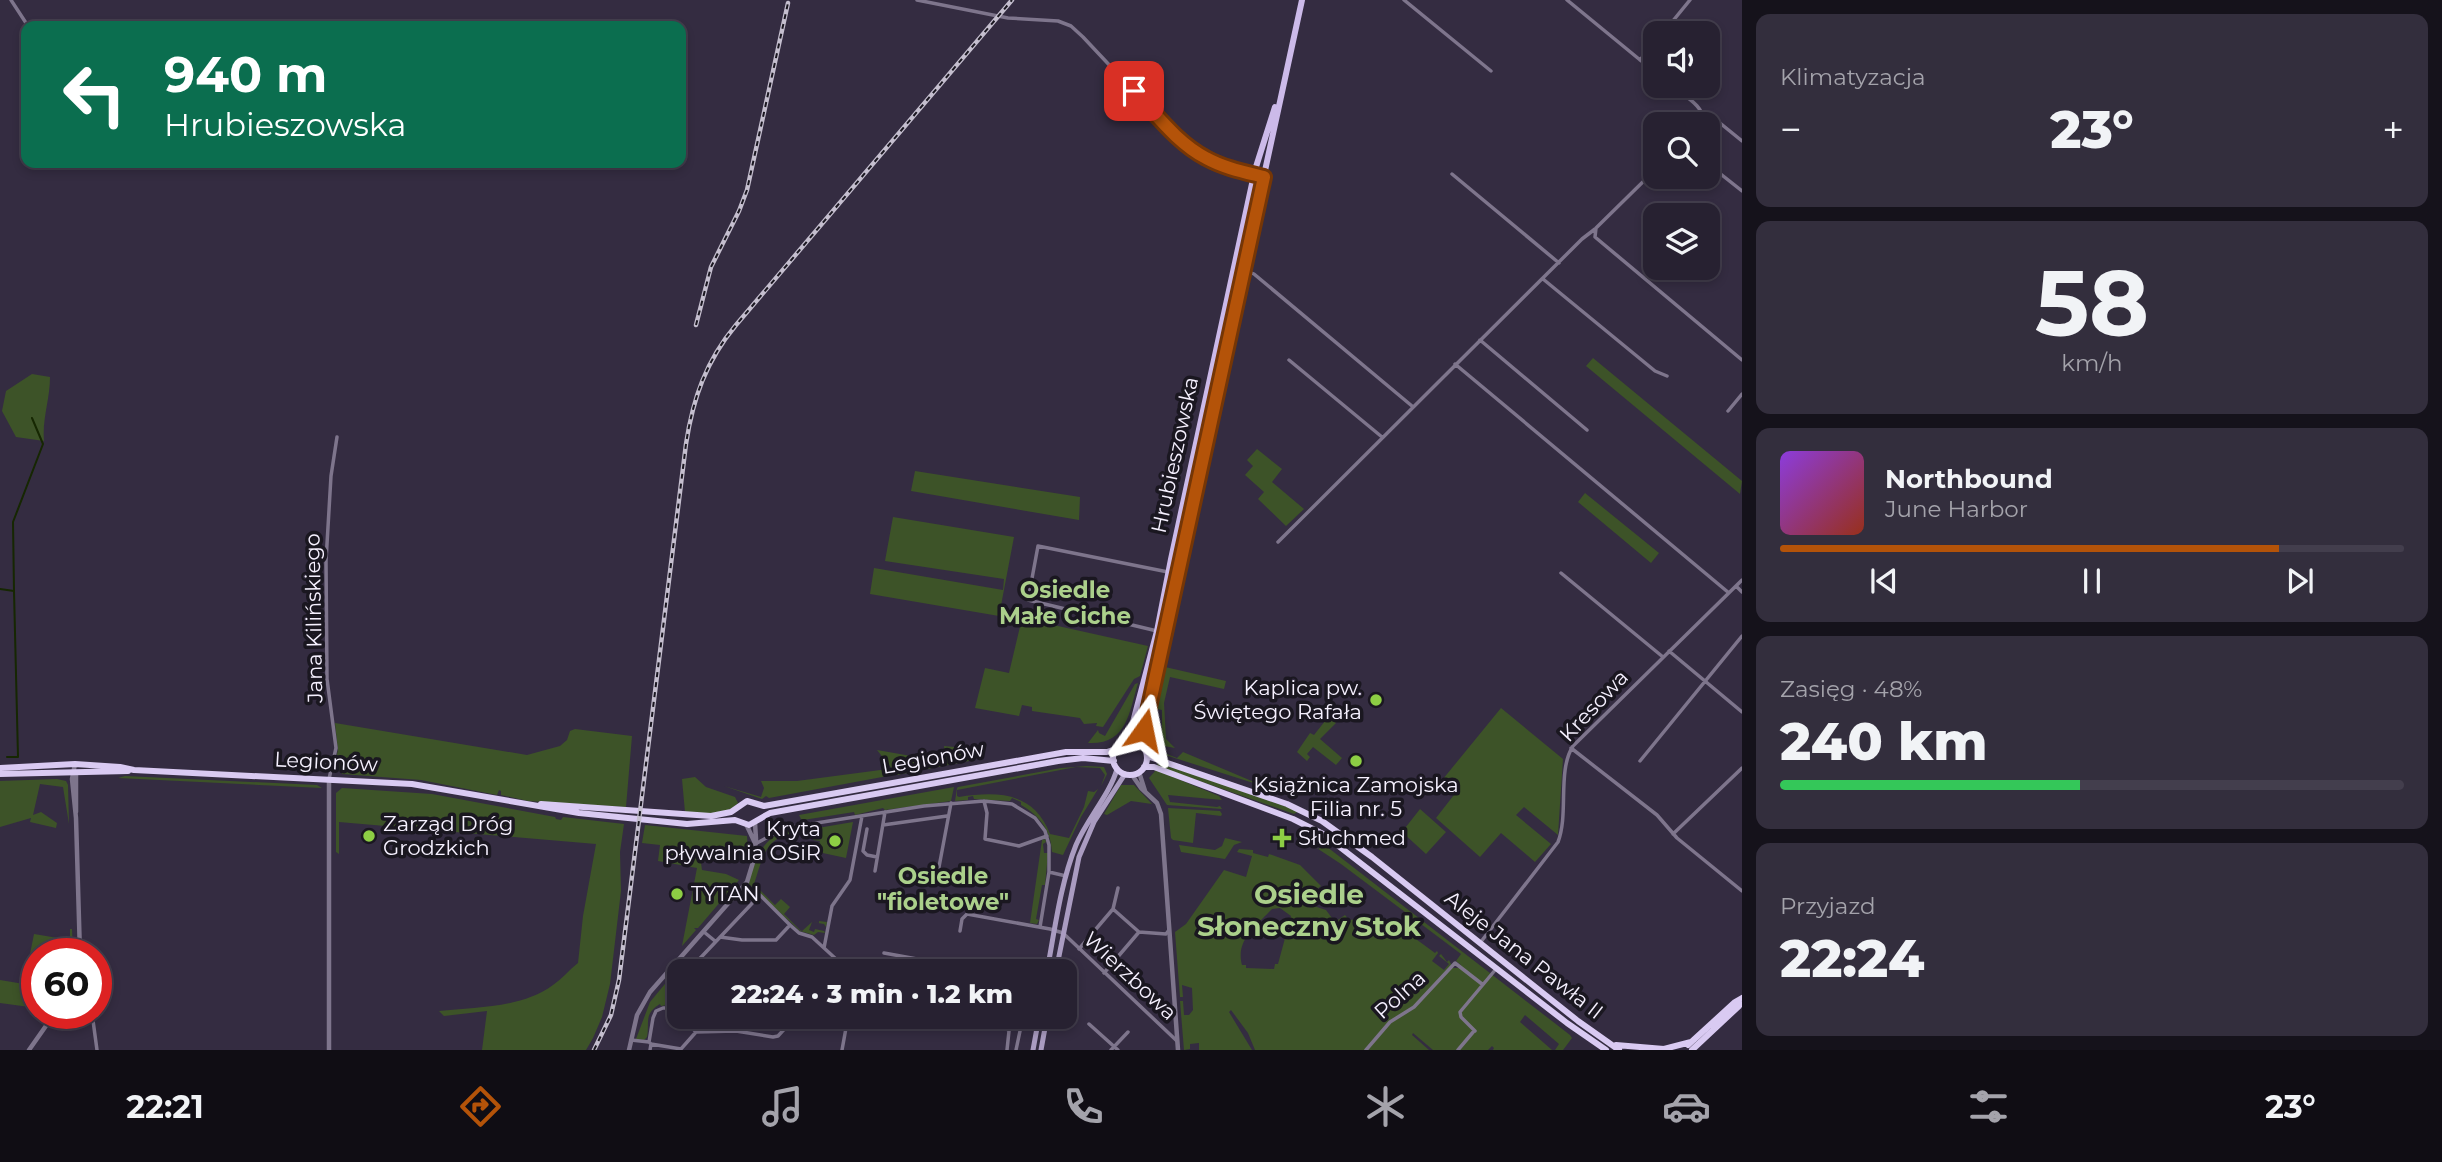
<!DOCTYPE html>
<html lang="pl">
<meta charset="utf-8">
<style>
body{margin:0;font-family:Montserrat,sans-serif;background:#332e3d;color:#f1f3f6;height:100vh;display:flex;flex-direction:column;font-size:26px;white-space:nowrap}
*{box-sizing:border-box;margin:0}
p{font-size:23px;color:#a4a3ab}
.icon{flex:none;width:38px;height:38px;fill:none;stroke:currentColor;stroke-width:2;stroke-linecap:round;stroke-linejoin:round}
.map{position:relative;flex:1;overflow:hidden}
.drawer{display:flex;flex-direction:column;gap:14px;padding:14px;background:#15121b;width:700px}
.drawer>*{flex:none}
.top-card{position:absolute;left:21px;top:21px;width:665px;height:147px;border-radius:14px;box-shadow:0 4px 10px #0003,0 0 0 2px #433e4d;background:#0b6e4f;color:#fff;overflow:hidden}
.controls{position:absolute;left:1643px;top:21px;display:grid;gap:14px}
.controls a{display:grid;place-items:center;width:77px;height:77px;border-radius:14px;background:#272131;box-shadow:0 4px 10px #0003,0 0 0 2px #433e4d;font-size:35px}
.speed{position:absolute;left:21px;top:938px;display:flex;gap:14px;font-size:35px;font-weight:700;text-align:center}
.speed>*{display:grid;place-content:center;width:91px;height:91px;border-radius:50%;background:#272131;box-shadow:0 4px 10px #0003,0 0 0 2px #433e4d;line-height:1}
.speed .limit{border:10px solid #d22;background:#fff;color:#111}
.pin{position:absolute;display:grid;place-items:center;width:60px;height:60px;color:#fff;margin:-30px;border-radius:14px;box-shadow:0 4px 10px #0006}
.me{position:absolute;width:77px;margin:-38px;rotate:12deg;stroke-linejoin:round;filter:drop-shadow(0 0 5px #0008)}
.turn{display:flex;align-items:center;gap:24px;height:147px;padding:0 28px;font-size:32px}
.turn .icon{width:91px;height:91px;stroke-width:2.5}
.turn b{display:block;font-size:49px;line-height:60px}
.big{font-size:52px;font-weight:800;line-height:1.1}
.drawer .tile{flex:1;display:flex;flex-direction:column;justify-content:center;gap:10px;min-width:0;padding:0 24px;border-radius:14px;background:#332e3d}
.drawer .dial{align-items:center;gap:0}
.dial b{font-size:91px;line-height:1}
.song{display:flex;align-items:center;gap:21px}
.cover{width:84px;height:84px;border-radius:10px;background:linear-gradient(135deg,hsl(270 70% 55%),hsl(10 70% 35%))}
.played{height:7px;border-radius:4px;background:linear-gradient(90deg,#b45309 80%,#433e4d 80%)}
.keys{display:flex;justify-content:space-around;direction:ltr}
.heat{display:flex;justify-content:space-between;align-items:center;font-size:38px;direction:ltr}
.charge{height:10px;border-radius:5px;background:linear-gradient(90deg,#34c759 48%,#433e4d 0)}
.trip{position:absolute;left:667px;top:959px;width:410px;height:70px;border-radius:14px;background:#272131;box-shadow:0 4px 10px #0003,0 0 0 2px #433e4d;font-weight:800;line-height:70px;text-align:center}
.tabs{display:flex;height:112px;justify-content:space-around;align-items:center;background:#100d14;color:#a4a3ab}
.tabs .icon{width:49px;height:49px}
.tabs .current{color:#b45309}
.tabs b{font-size:32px;color:#f1f3f6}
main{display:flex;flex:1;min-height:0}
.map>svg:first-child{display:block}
.green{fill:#3d5328;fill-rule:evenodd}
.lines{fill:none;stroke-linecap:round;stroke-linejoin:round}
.stream{stroke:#162702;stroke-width:2}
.minor{stroke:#7e758c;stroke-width:3.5}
.tertiary{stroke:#7e758c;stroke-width:4.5}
.secondary{stroke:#aa9cc1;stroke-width:5}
.primary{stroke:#ccbae9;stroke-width:6}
.trunk{stroke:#d9caf2;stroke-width:6}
.rail-casing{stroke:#c4bece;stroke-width:4.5}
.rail{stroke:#1a1720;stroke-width:2;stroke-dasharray:5;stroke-linecap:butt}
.route-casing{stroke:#753606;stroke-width:18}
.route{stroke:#b45309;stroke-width:12}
.poi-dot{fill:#8dce44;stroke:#1a1720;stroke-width:2.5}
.labels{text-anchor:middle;stroke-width:7;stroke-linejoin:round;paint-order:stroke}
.street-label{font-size:21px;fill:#f6f1ff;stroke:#1a1720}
.poi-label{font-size:21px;fill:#f6f1ff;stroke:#1a1720;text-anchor:start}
.neighbourhood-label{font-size:23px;font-weight:bold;fill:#abd08b;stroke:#1a1720}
.district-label{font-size:28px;font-weight:bold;fill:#abd08b;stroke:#1a1720}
</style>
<main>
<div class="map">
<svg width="1742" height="1050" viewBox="0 0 1742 1050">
<rect width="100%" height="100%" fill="#342c41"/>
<path class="green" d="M1593,358l149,123 -2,13 -154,-128z
M32,374l18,3c0,22 -8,42 -6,64l-28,-4 -14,-26 4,-20z
M1214,388l-34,165h-3l-2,-2 35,-161z
M1257,449l25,20 -10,13 32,27 -18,17 -28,-27 6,-7 -19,-17 8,-9 -6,-6z
M915,471l165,26 -1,23 -168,-29z
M1585,493l74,60 -8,10 -73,-61z
M893,517l121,20 -15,79 -129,-22 4,-26 129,22 1,-11 -119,-18z
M1022,618l126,28 -8,30 -6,3 -31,48 -7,-1 1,-3 -13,1 -4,-6 -48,-7v-4l-10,-2 -3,11 -44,-8 10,-40 24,5z
M1165,667l61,14 -2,8 -54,-12 -6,26 2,36 9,9 -11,-2 -2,-3v-33l-5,-1 -3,6z
M1138,683c-9,30 -11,62 -50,60l10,-13 1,3 6,3 30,-52z
M1501,708l62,51 -5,76 -34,-28 -8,8 35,29 -16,18 -34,-29 -21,24 -44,-39 21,-27 -14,-12z
M1329,716l7,7 -16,16 22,19 -6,7 -23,-18 -6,7 3,3 -3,4 -10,-9 13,-19 4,2z
M1153,720l2,23 4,8 18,7 6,-6 83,35 -107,-34 -9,-17z
M335,723l192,32 33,-9 7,-6 3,-9 5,-2 57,7 -6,71 -98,-6 -27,-6v-4l-2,-1 -2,5 -76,-15 -79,-6 -7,-11 3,-13z
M944,746l21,2 9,9v3l-77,15 -20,-25 57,10 11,-4z
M1158,762l141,49 -5,3 -137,-48z
M1087,766l17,1 3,7 -6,12 4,-11 -5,-7 -24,-1 -119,23v6l2,1c39,-6 75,-5 91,37l19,4 15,-31 4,-16 6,1 4,-3 -17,28 -18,38 -11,-3c-1,-22 -13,-37 -31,-47v-3l-9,-4 -2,3 -36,-2 -1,-3 -5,1v3l-13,1 2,-13 1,-1 103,-19z
M888,769l5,6 -124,23 -3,-2 -4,3 -38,-13 37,11 3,-9 -3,-7h36z
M1156,770l63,26 3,4 -54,-5 2,7 47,5 3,-1 2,3 -55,-4 -18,-27z
M125,776l192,9 5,3 -204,-10z
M695,777l11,10 29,10 3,6c-13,14 -36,10 -53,9l-3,-33z
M57,779l9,2 2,4 1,39 -6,-37 -23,-3 -7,31 8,-3 16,11 -1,5 -26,-6 1,-4 -31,9v-46z
M1121,785h13l18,19 -21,-3 -24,14 -3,-1z
M954,787l-3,14 -66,9 -2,-2 -28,7 -1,-3 -51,8v3l-4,-8z
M342,788l90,6 123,23 1,2 5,1 2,-3 61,7 -4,28 1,39 -11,93 -8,33 -9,21 -7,12h-104l5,-39 -43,5 -5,-5c37,-4 83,-3 114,-26 9,-6 16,-15 25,-22l5,-47 13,-72 -257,-22v32l-3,-2v-59z
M1168,808l52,3 2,3 -1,2 -25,-3 -3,30 -20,-3 -2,-2z
M1420,809l26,23 -20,22 -24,-22z
M853,822l-7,36 -28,-6 2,-11 -7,-1 1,-8 -8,1v-3z
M645,825l102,11 1,17 -20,2 -25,-1 -3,2 2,14 24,4 13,6 -41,48h-4l2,2 -14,16 15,-78 -39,-7 2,-16 -18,-2z
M792,829v5c-28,4 -30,27 -38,50l21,21 6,-6 9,8 -6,7 16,16 2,1 10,-9 7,1v-2l8,1 -1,5 -2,-3 -12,-2 -3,8 5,2 1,-3 9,2 1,2 -7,-1 -4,3 -14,-4 -50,-46 -2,2c5,-27 15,-52 44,-58z
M1225,838l17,4 -8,3 -9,14 -44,-7 -2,-7 36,5 7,-4z
M1045,839l1,3 -3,2 1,9h4l-3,32h-3l-6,34 3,1 -2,4 -7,-1 12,-83z
M1306,841l13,8 3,-6 248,192 2,3 -9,12h-8l4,-6 -34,-29 -5,7 32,28h-59l1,-2 -2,-2 -4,4h-55l-20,-17 -1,2 17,15h-174l-7,-17 -17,-23 -2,2 23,38h-53v-7l-9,1v5l-6,1 -4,-49h3l1,14h5l4,-5 -1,-22 -10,-3 1,12h-3l-5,-65 11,-8 38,-54 22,7 6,-21 -15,-4 2,-3 14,1v3l15,4 1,-3 31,11 21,21 -6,5 -4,14 15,5 9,12 10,-7 4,5 24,-2 2,2 -3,2 2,1 -1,5 20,5 2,-9 -17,-4 2,-2 12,2 15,9 -2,2 30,22 2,-2 1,2 -6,8 12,9 5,-6 -10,-8 2,-2 6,8 2,-2 4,8h6l2,-3 -5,-4 5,-7 -120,-90zM1280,908l11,8 -13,48h-3l-1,5 -28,-1v-3h-4c-7,-25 15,-40 30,-56z
M70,929h2l1,25h-36v54l-37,-5v-23l24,4 10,-50 36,6z
M674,973l4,7 -3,2 -5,17 3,1 -1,4 -11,2 -1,-2c-17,10 -10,19 -13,33l-3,3 -8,-1 14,-37z"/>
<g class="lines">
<path class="stream" d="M0,589l14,2 4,166h-11
M14,591l-1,-69 30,-78 -11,-26"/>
<path class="minor" d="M11,0l17,26
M917,0l91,18 50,3 13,5 12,11 92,98 24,19 23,11 42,12
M1404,0l87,71
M1567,0l89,73
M1663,33l27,-33
M1640,60l16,-18
M1671,86c12,9 38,22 30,38
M1704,116l11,3 27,22
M1708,164l34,27
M1656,169l-60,59 -1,9 147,123
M1452,174l107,89
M1244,270l10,4 158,132
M1543,279l112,92 12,5
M1480,340l107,90
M1289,360l93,77
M1455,364l274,229
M1728,411l14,-17
M1278,542l304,-303 13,-10
M1561,573l102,84
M1736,586l6,6
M1157,631l-129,-31 10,-54 130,26
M1669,651l73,61
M1571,748l86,67 20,23 65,53
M1640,761l102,-125
M329,779l7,-31 -9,-69 -1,-118 5,-85 6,-39
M984,801l3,12 -2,26 34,7 28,-10
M883,825l64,-9
M867,829l-4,22 4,4 10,2
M1673,834l69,-66
M755,844l30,-16 139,-22 60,-5 28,3 23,14 10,13 4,14v27l-9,55
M875,871l10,-59
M1049,872l17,4
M936,883l15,-80
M744,887l16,8
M1113,909l26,23 27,2 3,-4
M960,931l2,-12 5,-5 83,15 13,4 114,108
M704,932l11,9
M720,937l22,3h34l14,-15 9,8 13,4 12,11
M1480,943l78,-101c11,-28 -1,-71 15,-96l169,-166
M1079,949l34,-40 5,-21
M884,953l99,18
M671,968l8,6
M688,971l72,-76 30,30
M835,971l1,-12 -12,-11 8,-42 18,-26 12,-64
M1104,973l35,-41
M673,1008l6,-20
M92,1013l5,37
M681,1017l15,15 40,-1 37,6 5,-1 11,-12
M996,1017l13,14 -2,19
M1089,1024l29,26
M1475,1031l-14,-14 -1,-5 36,-43
M631,1040l18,2
M651,1044l-2,-2 4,-24 3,-7 7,-3h10l6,7
M650,1050l1,-6 30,5 15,-17
M842,1050l6,-33
M1016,1050l7,-33
M1111,1050l17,-18
M1366,1050l24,-28 24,-15 41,-44 27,21
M1458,1050l16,-19"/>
<path class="tertiary" d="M75,764l-3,15 4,39 4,136
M1139,772l6,19
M1132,775l9,13 16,15 4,11 17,236
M329,780v270
M76,812v-40
M747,826l8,17
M29,1050l26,-37
M629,1050l8,-35 13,-23 97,-110 7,-23 2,-20 -1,-16"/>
<path class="secondary" d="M1047,971c8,-42 13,-86 29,-126 11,-26 34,-51 41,-76
M1056,971l23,-114 15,-35 31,-48
M1033,1050l6,-33
M1041,1050l6,-33"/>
<path class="primary" d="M1128,741l29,-110 14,-72 84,-389 20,-63
M1142,746v-8l160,-738"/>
<path class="trunk" d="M1113 758a17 17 0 1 1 34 0a17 17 0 1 1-34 0Z
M1147,756l140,48 35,17 50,36 206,164 41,29
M1144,767h10l139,52 30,15 244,189 39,27
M0,768l75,-4 45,3 14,3 278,14 167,29 108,11 48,-4 14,5 21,-12 288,-52 25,-3 31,3
M0,774l128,-3
M541,804l170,12 20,-4 16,-11 17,5 302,-54h41l9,-3
M1616,1045l48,4 27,-7
M1688,1045l47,-43 7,-4
M1692,1050l47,-44 3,-6"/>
<g class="rail-casing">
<path id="rail" d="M696,325l15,-58 28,-56 8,-21 41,-187
M594,1050l17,-35 8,-35 67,-536c7,-46 20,-83 50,-119l276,-325"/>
</g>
<use href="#rail" class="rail"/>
</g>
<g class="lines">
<g class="route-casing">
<path id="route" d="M1134,91c22,23 43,52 72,67 18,10 38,14 58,19l-120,553"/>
</g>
<use href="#route" class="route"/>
</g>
<g class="poi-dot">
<circle cx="1376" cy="700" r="7"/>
<circle cx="1356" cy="761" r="7"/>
<circle cx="369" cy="836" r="7"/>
<path d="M1278.5 827.5h7v7h7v7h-7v7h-7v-7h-7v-7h7z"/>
<circle cx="835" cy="841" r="7"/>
<circle cx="677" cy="894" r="7"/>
</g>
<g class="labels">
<g class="street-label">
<text transform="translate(1175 455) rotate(-78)" y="7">Hrubieszowska</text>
<text transform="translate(314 618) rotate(-91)" y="7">Jana Kilińskiego</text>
<text transform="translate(1594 706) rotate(-47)" y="7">Kresowa</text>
<text transform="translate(933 758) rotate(-10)" y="7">Legionów</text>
<text transform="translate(326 762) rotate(3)" y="7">Legionów</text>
<text transform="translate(1524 955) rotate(38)" y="7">Aleje Jana Pawła II</text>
<text transform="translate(1130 976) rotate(43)" y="7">Wierzbowa</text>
<text transform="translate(1400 995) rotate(-42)" y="7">Polna</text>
</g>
<g class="poi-label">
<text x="1362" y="695" text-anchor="end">Kaplica pw.<tspan x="1362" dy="24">Świętego Rafała</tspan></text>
<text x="1356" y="792" text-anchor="middle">Książnica Zamojska<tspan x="1356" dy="24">Filia nr. 5</tspan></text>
<text x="383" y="831">Zarząd Dróg<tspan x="383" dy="24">Grodzkich</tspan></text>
<text x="821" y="836" text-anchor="end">Kryta<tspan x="821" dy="24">pływalnia OSiR</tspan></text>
<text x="1298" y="845">Słuchmed</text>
<text x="691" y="901">TYTAN</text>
</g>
<g class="neighbourhood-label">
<text x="1065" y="598">Osiedle<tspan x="1065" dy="26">Małe Ciche</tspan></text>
<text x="943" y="884">Osiedle<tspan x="943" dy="26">"fioletowe"</tspan></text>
</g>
<g class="district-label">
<text x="1309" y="904">Osiedle<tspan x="1309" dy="32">Słoneczny Stok</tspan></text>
</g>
</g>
</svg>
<div class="controls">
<a><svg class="icon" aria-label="sound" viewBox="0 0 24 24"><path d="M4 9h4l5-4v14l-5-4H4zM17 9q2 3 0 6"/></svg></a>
<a><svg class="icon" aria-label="search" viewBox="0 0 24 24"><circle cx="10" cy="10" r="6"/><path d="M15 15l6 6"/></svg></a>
<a><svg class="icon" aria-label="layers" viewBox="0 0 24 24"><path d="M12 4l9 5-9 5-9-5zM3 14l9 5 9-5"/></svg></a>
</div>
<div class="speed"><div class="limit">60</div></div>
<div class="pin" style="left:1134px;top:91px;background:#d93025"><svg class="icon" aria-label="arrive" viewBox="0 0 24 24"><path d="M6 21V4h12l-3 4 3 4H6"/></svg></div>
<svg class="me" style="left:1144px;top:730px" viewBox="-20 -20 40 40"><path d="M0-17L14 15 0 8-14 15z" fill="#b45309" stroke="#fff" stroke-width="4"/></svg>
<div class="trip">22:24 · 3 min · 1.2 km</div>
<div class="top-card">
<div class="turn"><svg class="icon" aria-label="left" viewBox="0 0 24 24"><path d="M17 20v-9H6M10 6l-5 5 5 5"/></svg><div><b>940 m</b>Hrubieszowska</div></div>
</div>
</div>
<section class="drawer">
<div class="tile"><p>Klimatyzacja</p>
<div class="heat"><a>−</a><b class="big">23°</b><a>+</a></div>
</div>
<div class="tile dial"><b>58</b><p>km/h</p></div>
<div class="tile">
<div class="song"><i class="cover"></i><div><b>Northbound</b><p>June Harbor</p></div></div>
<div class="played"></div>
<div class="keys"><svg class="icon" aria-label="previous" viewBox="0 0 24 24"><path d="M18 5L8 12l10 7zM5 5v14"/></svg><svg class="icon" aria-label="pause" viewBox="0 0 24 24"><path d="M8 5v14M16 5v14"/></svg><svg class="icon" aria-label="next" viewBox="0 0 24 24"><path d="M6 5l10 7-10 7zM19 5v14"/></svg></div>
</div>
<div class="tile"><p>Zasięg · 48%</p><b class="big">240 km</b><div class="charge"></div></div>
<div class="tile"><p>Przyjazd</p><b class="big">22:24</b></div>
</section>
</main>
<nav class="tabs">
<b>22:21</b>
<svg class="icon current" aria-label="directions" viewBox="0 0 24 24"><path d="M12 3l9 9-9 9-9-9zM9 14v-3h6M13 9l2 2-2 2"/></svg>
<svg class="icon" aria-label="music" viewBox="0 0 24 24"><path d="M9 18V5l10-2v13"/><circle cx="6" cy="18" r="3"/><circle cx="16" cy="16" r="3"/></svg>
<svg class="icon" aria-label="phone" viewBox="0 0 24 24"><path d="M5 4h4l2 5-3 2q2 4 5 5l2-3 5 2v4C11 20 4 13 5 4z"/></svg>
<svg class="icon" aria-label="climate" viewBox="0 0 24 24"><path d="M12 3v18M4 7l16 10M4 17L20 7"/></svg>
<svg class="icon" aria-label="car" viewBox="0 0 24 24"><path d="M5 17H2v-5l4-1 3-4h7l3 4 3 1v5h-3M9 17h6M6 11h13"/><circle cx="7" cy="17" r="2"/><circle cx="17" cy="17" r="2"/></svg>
<svg class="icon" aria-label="filters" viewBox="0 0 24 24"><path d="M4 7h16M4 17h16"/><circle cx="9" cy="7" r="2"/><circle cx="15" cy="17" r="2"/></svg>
<b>23°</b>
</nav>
